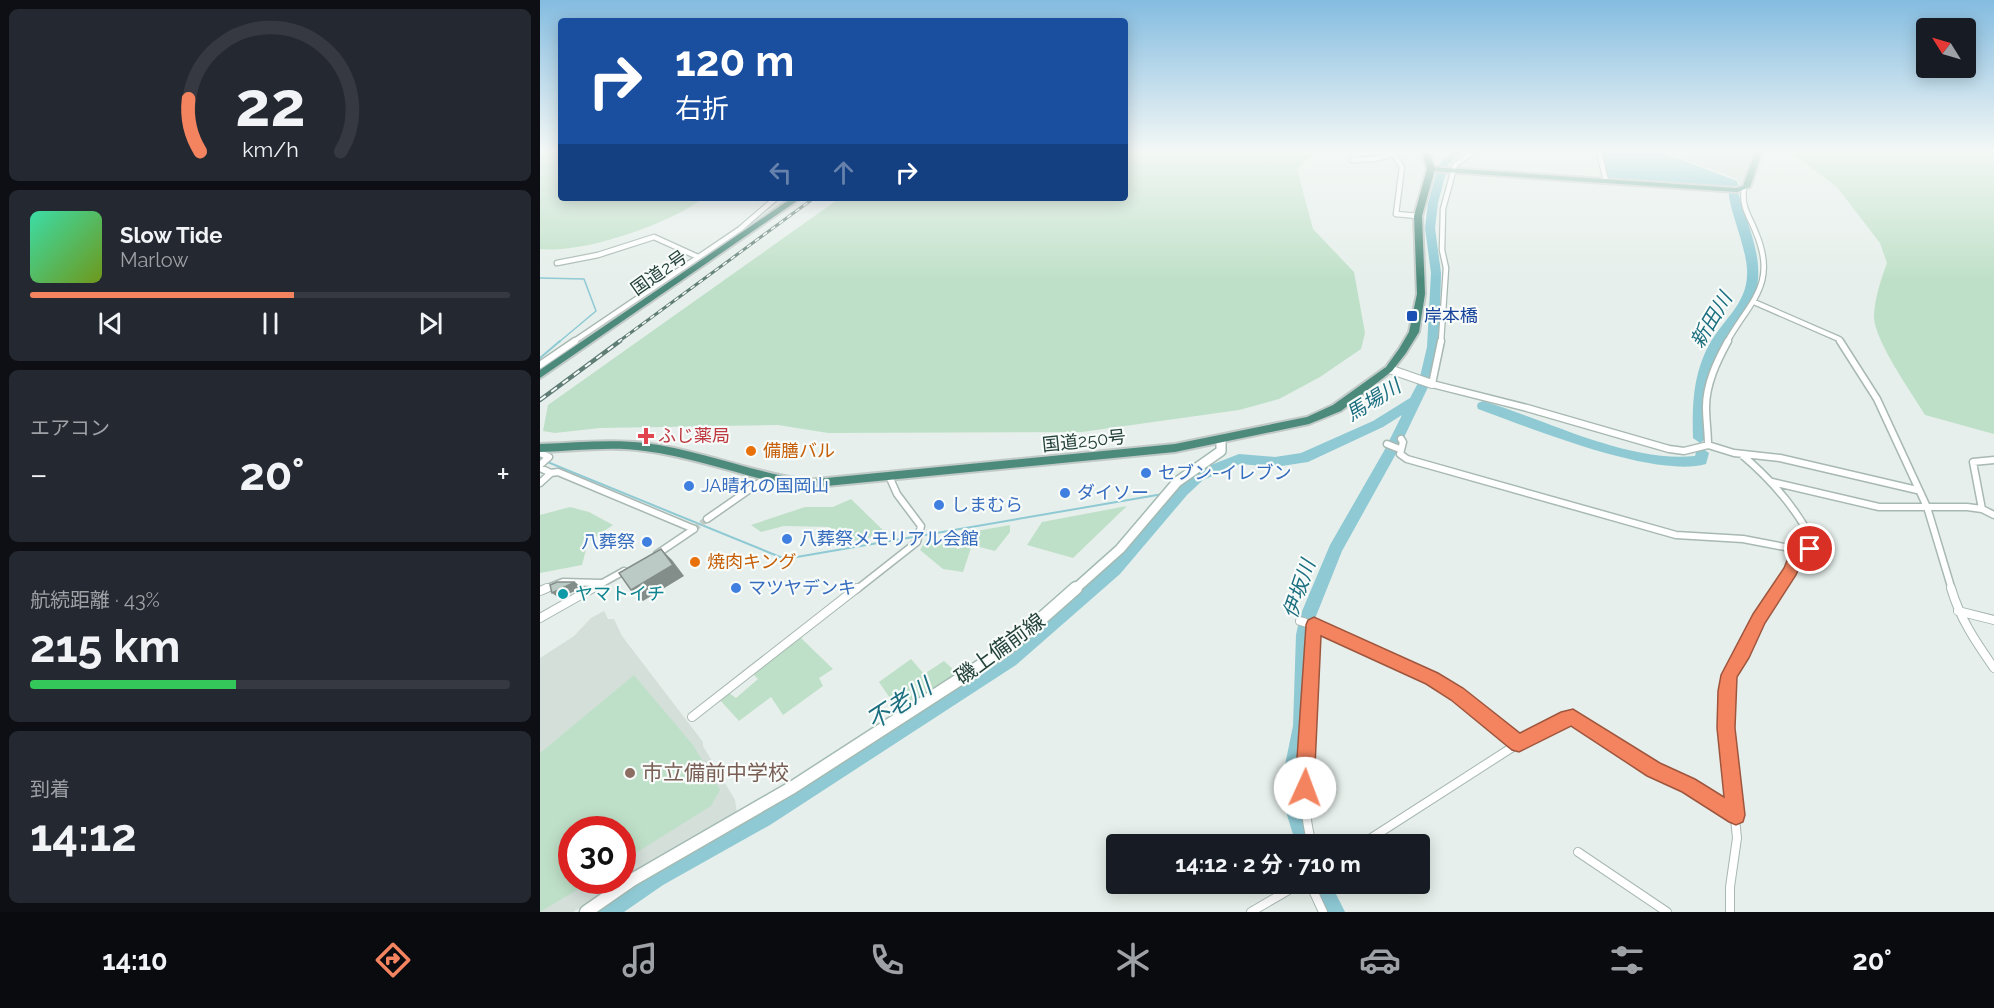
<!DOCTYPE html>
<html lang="ja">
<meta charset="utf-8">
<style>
body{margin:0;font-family:Raleway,"Noto Sans JP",sans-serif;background:#242831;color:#f1f3f6;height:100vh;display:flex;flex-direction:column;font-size:22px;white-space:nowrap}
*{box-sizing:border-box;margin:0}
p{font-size:20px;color:#9ea1a6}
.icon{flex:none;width:33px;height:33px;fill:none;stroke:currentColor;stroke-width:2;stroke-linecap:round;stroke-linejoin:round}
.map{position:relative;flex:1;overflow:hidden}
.sheet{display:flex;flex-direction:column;gap:9px;padding:9px;background:#0d0f14;width:540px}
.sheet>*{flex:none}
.top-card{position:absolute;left:18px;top:18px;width:570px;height:183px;border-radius:6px;box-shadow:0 3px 15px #0003;background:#1a4fa0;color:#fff;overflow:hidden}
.needle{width:39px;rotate:307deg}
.buttons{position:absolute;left:1376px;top:18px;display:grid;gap:12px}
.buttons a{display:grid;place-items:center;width:60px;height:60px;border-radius:6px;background:#171b24;box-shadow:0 3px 15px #0003;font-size:30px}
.speed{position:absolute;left:18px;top:816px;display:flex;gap:12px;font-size:30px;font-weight:700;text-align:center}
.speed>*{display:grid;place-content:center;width:78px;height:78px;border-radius:50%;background:#171b24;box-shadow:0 3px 15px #0003;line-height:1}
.speed .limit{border:9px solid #d22;background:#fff;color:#111}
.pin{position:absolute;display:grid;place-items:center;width:51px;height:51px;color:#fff;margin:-26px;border:3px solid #fff;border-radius:50%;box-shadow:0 2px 6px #0007}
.me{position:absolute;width:66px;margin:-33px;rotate:2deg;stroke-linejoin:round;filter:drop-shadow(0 0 4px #0008)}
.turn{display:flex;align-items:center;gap:21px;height:126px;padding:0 18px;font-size:27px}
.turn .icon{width:78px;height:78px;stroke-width:2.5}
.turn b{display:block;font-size:42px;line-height:51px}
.lanes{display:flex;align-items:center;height:57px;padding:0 18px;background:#0003;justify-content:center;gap:30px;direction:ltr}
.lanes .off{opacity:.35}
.big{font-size:45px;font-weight:700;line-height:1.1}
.sheet .widget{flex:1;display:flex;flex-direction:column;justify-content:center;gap:9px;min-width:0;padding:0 21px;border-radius:9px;background:#242831}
.sheet .dial{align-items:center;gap:0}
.dial svg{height:156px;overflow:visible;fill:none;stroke:#363941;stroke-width:7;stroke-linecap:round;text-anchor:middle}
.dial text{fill:#f1f3f6;stroke:none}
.song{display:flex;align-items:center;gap:18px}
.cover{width:72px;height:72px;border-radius:9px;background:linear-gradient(135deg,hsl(160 70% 55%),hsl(80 70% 35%))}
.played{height:6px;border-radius:3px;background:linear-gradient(90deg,#f4845f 55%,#363941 55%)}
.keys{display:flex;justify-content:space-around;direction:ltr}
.heat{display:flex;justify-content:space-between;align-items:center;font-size:33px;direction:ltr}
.charge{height:9px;border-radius:4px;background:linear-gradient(90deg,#34c759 43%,#363941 0)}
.trip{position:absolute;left:566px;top:834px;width:324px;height:60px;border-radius:6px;background:#171b24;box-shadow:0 3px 15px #0003;font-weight:700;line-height:60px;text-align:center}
.tabs{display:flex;height:96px;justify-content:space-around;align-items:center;background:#090b0e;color:#9ea1a6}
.tabs .icon{width:42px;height:42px}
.tabs .on{color:#f4845f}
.tabs b{font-size:27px;color:#f1f3f6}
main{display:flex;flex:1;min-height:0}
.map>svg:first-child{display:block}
.built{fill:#d4dfda}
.green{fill:#bfe0c8}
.water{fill:#8ec9d4}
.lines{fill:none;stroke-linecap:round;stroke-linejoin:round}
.stream-far1{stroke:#8ec9d4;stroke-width:1.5}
.stream{stroke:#8ec9d4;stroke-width:2}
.river{fill:#8ec9d4;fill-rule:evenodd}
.minor-tunnel{stroke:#bfccc8;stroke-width:6;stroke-dasharray:6 3;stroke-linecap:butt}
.minor-far2-casing{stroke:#a8b8b2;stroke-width:7}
.minor-far1-casing{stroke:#a8b8b2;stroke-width:9}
.minor-casing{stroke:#a8b8b2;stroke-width:10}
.tertiary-casing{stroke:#a8b8b2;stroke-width:10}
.secondary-far1-casing{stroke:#a4bbb3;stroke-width:12}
.secondary-casing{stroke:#a4bbb3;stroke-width:15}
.primary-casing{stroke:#c2cac8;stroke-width:4}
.trunk-casing{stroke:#c2cac8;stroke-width:4}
.minor-far2{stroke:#fff;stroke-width:4.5}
.minor-far1{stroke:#fff;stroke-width:6}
.minor{stroke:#fff;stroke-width:8}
.tertiary{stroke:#fff;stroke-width:8}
.secondary-far1{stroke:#fff;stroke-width:9}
.secondary{stroke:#fff;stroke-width:12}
.primary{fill:#6aa596;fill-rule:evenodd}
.trunk{fill:#4c8a7c;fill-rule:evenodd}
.rail-far1-casing{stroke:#5f7d75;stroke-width:3}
.rail-casing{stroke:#5f7d75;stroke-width:4.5}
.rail-far1{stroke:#f7fbf9;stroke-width:1.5;stroke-dasharray:5;stroke-linecap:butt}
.rail{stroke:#f7fbf9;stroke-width:2;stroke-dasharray:7;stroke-linecap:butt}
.shaded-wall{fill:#838d89}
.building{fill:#bbcac4;stroke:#838d89;stroke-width:1.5}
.route{fill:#f4845f;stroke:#9f563e;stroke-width:1.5}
.transit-dot{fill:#1a4fb4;stroke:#f7fbf9;stroke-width:2}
.health-dot{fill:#e0444e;stroke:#f7fbf9;stroke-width:2}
.food-dot{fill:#e8710a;stroke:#f7fbf9;stroke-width:2}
.shop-dot{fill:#3f7fe0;stroke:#f7fbf9;stroke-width:2}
.culture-dot{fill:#0f9aa8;stroke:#f7fbf9;stroke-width:2}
.education-dot{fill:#8d6e63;stroke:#f7fbf9;stroke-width:2}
.labels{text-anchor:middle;stroke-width:4.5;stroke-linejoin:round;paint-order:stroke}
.street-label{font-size:18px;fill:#24423a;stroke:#f7fbf9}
.transit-label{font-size:18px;fill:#164399;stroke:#f7fbf9;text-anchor:start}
.health-label{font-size:18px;fill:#be3a42;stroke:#f7fbf9;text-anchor:start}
.food-label{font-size:18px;fill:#c56008;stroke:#f7fbf9;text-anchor:start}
.shop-label{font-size:18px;fill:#366cbe;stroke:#f7fbf9;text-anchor:start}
.culture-label{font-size:18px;fill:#0d838f;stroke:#f7fbf9;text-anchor:start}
.water-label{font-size:20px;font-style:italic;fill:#1c6f80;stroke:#f7fbf9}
.near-street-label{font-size:21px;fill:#24423a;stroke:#f7fbf9}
.near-education-label{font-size:21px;fill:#785e54;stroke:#f7fbf9;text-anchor:start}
.near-water-label{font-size:24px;font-style:italic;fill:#1c6f80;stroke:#f7fbf9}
</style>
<main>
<section class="sheet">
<div class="widget dial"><svg viewBox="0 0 100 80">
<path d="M14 69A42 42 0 1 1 86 69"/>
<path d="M14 69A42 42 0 0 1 8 42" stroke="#f4845f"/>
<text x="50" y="56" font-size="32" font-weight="700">22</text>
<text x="50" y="72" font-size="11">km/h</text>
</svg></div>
<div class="widget">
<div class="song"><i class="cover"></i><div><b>Slow Tide</b><p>Marlow</p></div></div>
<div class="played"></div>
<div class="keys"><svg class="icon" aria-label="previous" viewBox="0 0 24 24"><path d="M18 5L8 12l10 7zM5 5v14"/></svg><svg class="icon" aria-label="pause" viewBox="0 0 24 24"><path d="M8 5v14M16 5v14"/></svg><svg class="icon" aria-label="next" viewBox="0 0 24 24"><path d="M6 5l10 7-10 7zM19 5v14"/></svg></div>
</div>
<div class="widget"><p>エアコン</p>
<div class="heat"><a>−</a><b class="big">20°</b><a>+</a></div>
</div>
<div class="widget"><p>航続距離 · 43%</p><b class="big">215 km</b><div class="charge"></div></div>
<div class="widget"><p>到着</p><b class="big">14:12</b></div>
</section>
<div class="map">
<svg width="1454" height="912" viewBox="0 0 1454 912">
<rect width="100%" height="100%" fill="#e6efeb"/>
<path class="built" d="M1123,152h92l-15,35 -2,-8z
M64,611l4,8h6l8,17 81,106v4l32,54 2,13 -114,67 -1,-50h-50v50l49,1 -48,31h-33v-254l34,-22 17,-18z"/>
<path class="green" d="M0,152h21v46h143c-35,26 -121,56 -164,51z
M585,152h190l-18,17 16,60 41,43 11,61 -4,16 -41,28 -41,22 -40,11 -157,22 -254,1 -50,-8 -178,3 -45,5 -12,-2 5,-26 292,-207h285z
M1250,152h204v282l-69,-19c-13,-22 -50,-73 -51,-98 0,-17 7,-38 13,-54l-7,-20 -43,-56z
M311,499l36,35 -45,9 -13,-16 -45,-1 -23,6 -10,-7 54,-18h28z
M587,506l-54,52 -46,-13 15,-23z
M30,507l19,5 24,13 -25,17 -6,23 -42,8v-58z
M470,525v7l-15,19 -23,-6 -9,27 -20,-3 -23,-19 6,-10z
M260,637l33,32 -14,9 4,8 -40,29 -12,-18 -32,24 -19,-21 9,-7 7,5 22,-19 -5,-5z
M371,659l13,15 20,-13 13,12 -59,37 -19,-28z
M94,675l59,70 27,45 -9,16 -88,55 -1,-31h-50v50l20,1 -52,31v-159z"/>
<path class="water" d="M1061,152h59l77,29 2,7 -131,-8z"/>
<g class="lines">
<path class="stream-far1" d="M0,278l44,1 12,32 -37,31"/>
<path class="stream" d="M0,358l20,-17
M0,459l245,100 378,-65
M634,492l8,-1"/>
<path class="river" d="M912,152h10l-14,13 -10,38 -3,25 6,45 -2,74 -8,34 -34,71 -55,99 -26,65 -4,19 -1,91 -8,39 2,50 9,29h-18l-9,-29 -2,-50 8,-39 3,-91 4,-19 30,-71 54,-94 18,-36 -19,12 -75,35 -33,5 -35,-3 -37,16 -16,15 -67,79 -104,91 -246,160 -107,60 -39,27h-27l3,-7 49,-34 107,-60 248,-156 106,-91 67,-77 16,-15 46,-18 36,3 26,-4 72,-32 37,-23 9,-17 8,-34 4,-74 -6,-45 3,-25 11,-39z
M1189,186l8,2c8,33 28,68 19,103 -3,16 -18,28 -27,42 -23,32 -25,67 -22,105l-7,5 -7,-5c-1,-33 0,-65 17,-95 13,-23 36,-39 37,-67 2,-27 -22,-73 -18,-90z
M943,401c64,19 145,62 212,55l2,-7 5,-1 7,5 -3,11c-51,15 -176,-36 -228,-55l-1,-3 1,-3z
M771,884h20l14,28h-21z"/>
<path class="minor-tunnel" d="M154,529l13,-10"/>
<g class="minor-far2-casing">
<path id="minor-far2" d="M852,152l10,15 -6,47 22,2
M1059,152l7,29
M812,160l22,-1 19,-5
M17,263l41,-8 56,-18 44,20
M1214,302l85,37 2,3
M33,342l167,-113 36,-31
M901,342l5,-74 -4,-18 1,-41 12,-44 18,-13
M1187,342c22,-40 51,-57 29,-109 -6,-16 -15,-26 -12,-44"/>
</g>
<g class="minor-far1-casing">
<path id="minor-far1" d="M901,341l-9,43 95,24 142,41 15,2 24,-6 26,8 46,5 137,32
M1300,341l37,58 50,108 25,83
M0,365l35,-24
M861,439l2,3 -3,12 7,5 269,76 67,4 57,11 15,-5c-18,-36 -43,-65 -74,-91
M847,444l10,4
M1168,445c0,-13 -2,-25 -2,-38 0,-23 11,-46 22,-66
M0,453l9,4 -9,8
M0,468l11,5 -11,10
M11,473l7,-1 136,57
M1232,482l107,25h88l15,2 12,6
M1442,509l-9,-47 21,-2
M167,519l59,-41
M117,554l37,-25
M3,590l20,-8 38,1
M50,590l34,-19
M316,590l61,-48 4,-16 -24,-32 -8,-18
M1238,590l13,-19 7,-21"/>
</g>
<g class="minor-casing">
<path id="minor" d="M1411,588c9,31 25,54 43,80
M0,591l7,-3
M1418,611l36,9
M0,618l53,-30
M760,621l14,4 118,53 25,16 62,49
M152,717l165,-129
M772,844c-13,-44 -3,-86 -3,-130 1,-30 -2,-59 5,-89
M822,844l157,-101 48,-25h6l81,52 34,16 48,29
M1038,852l89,60
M770,884l13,28
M711,912l48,-28
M1190,912v-25l7,-49 -11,-110v-37l3,-16 14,-22 16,-34 20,-31"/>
</g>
<g class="tertiary-casing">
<path id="tertiary" d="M849,369l43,15"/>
</g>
<g class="secondary-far1-casing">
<path id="secondary-far1" d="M534,590l46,-41 57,-67 44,-31v-11"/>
</g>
<g class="secondary-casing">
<path id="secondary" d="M46,912l46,-32 161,-93 215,-139 68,-60"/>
</g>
<g class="primary-casing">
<path id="primary" d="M1215,152h7l-12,35 -13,5 -306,-21 -4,-2 4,-2 305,21 7,-2z"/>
</g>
<g class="trunk-casing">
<path id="trunk" d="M882,152h7l6,17 -13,47 3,78 -6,38 -13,21 -14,18 -51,40 -32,13 -134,28 -369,36c-55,-8 -106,-30 -161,-37 -34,-5 -70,0 -105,1v-8c35,-1 71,-5 105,-1 55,7 106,29 161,37l369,-36 132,-27 26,-12 53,-38 13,-18 10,-17 8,-38 -3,-78 13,-47z
M252,198h9l-261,180v-8z"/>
</g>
<use href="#minor-far2" class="minor-far2"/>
<use href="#minor-far1" class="minor-far1"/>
<use href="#minor" class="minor"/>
<use href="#tertiary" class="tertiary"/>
<use href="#secondary-far1" class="secondary-far1"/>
<use href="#secondary" class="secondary"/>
<use href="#primary" class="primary"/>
<use href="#trunk" class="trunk"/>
<g class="rail-far1-casing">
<path id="rail-far1" d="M78,342l196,-144"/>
</g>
<g class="rail-casing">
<path id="rail" d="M0,400l80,-59"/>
</g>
<use href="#rail-far1" class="rail-far1"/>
<use href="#rail" class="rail"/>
</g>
<path class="shaded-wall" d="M121,549l11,11 12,16 -41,25 -12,-11z
M35,582l7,6 -23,10 -7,-5z"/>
<path class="building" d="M121,549l12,16 -42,25 -12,-17z
M17,582h18l-23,11 -2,-8z"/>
<linearGradient id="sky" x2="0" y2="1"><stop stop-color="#84bce0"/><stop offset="0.54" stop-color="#f4f8f6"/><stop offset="1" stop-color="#f4f8f6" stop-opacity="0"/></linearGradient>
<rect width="1454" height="280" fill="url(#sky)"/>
<path class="route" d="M1270,543l5,1 3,5 -3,4 -11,3 -8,19 -31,48 -16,35 -12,19 -2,51 10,87 -2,7 -7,3 -7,-3 -47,-30 -35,-16 -76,-50 -52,26 -7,-2 -61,-50 -25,-16 -105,-48 -7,152 -3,7 -6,3 -7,-3 -3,-7 11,-163 2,-5 6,-3 124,56 25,15 57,45 41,-21 12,-3 87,54 35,16 29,18 -7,-69 1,-37 3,-16 32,-61 31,-46 9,-22z"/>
<rect class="transit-dot" x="866" y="310" width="12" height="12" rx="3"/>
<path class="health-dot" d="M103 427h6v6h6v6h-6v6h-6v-6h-6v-6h6z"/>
<g class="food-dot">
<circle cx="211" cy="451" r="6"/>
<circle cx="155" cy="562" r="6"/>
</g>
<g class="shop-dot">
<circle cx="606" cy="473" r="6"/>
<circle cx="149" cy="486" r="6"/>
<circle cx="525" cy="493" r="6"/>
<circle cx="399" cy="505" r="6"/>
<circle cx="247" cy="539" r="6"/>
<circle cx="107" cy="542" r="6"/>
<circle cx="196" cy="588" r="6"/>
</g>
<circle class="culture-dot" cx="23" cy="594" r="6"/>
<circle class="education-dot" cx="90" cy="773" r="6"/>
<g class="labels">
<g class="street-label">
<text transform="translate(119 273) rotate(-35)" y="6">国道2号</text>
<text transform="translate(544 441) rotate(-6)" y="6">国道250号</text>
</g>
<g class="transit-label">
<text x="884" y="322">岸本橋</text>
</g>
<g class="health-label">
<text x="118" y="442">ふじ薬局</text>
</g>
<g class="food-label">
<text x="223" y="457">備膳バル</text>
<text x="167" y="568">焼肉キング</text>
</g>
<g class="shop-label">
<text x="618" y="479">セブン-イレブン</text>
<text x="161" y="492">JA晴れの国岡山</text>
<text x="537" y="499">ダイソー</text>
<text x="411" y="511">しまむら</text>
<text x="259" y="545">八葬祭メモリアル会館</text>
<text x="95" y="548" text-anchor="end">八葬祭</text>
<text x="208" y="594">マツヤデンキ</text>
</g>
<g class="culture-label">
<text x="35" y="600">ヤマトイチ</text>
</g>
<g class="water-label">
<text transform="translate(1171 320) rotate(-59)" y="7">新田川</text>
<text transform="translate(833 400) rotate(-32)" y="7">馬場川</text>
<text transform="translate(759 589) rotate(-71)" y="7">伊坂川</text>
</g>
<g class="near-street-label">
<text transform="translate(460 649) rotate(-36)" y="7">磯上備前線</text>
</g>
<g class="near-education-label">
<text x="102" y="780">市立備前中学校</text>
</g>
<g class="near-water-label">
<text transform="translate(359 704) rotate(-33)" y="8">不老川</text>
</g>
</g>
</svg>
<div class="buttons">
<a><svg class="needle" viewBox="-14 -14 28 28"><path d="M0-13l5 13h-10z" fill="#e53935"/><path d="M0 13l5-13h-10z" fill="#9ea1a6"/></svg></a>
</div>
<div class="speed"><div class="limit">30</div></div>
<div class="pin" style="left:1270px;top:549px;background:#d93025"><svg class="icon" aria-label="arrive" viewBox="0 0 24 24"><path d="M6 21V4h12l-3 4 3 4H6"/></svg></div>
<svg class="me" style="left:765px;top:788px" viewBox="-20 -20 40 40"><circle r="19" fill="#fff"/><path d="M0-13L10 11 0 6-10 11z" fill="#f4845f"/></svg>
<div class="trip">14:12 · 2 分 · 710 m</div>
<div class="top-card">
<div class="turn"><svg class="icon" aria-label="right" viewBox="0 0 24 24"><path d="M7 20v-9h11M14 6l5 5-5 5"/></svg><div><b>120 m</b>右折</div></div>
<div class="lanes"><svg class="icon off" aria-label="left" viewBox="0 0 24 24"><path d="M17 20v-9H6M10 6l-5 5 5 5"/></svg><svg class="icon off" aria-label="ahead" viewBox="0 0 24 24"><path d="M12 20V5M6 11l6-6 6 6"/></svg><svg class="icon" aria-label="right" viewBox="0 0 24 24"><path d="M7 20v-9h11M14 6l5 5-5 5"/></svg></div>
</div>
</div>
</main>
<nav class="tabs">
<b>14:10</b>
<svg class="icon on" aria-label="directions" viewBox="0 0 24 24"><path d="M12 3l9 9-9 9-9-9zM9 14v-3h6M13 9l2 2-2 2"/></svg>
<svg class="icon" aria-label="music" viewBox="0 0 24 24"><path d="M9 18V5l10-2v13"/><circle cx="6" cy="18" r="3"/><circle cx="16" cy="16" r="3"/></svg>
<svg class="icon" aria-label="phone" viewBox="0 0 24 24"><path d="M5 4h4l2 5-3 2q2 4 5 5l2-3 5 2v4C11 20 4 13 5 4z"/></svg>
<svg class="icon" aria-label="climate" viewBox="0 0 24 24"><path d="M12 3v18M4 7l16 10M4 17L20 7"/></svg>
<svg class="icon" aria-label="car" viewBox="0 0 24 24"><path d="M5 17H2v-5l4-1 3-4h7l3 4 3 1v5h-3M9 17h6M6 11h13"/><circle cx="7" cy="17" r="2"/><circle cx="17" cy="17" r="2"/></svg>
<svg class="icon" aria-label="filters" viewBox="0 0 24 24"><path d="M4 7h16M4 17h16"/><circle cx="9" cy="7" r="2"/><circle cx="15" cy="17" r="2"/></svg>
<b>20°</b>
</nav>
